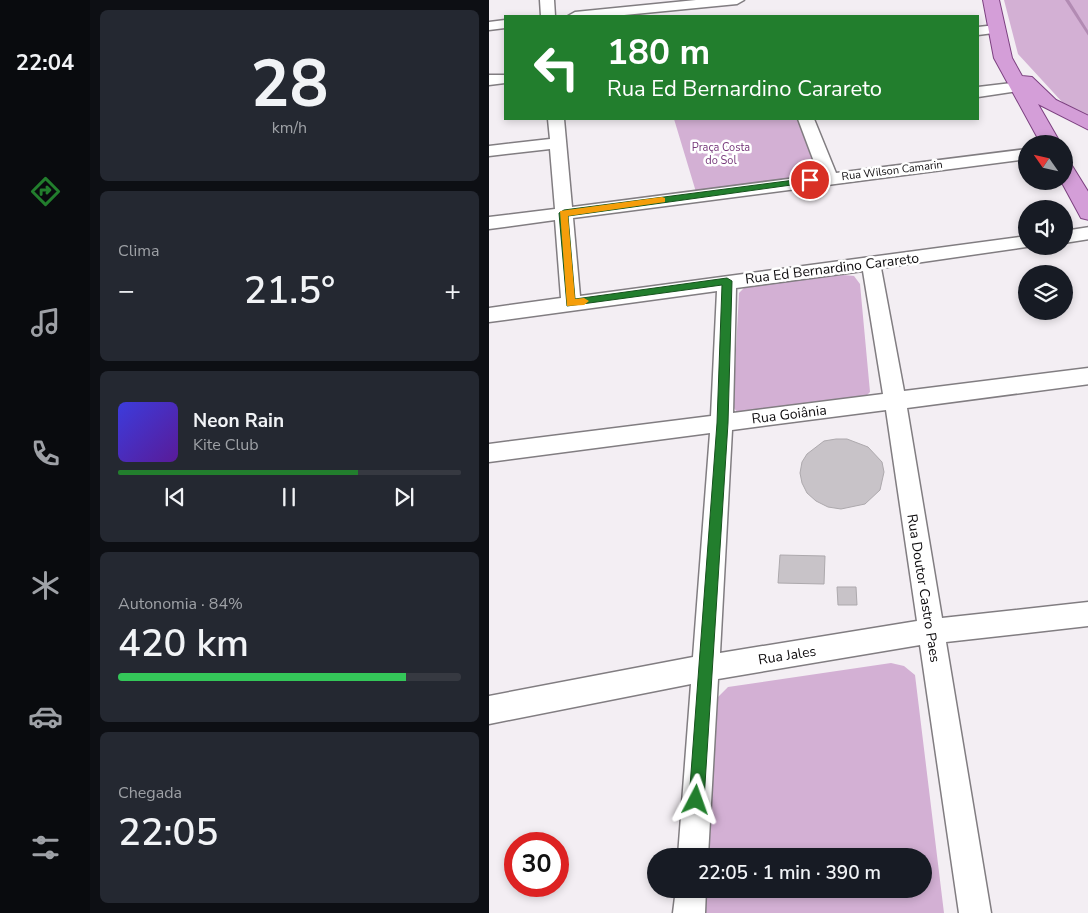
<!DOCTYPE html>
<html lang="pt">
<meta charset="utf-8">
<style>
body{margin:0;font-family:"Nunito Sans",sans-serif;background:#242831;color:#f1f3f6;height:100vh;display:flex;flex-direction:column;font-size:19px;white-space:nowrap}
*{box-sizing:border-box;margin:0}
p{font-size:16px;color:#9ea1a6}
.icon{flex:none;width:28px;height:28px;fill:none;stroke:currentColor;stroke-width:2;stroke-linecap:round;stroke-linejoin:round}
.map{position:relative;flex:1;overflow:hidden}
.side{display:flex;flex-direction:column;gap:10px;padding:10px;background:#0d0f14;width:399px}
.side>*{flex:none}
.banner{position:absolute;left:15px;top:15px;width:475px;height:105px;border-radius:0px;box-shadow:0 2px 8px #0003;background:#227e2d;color:#fff;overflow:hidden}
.needle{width:32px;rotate:304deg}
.buttons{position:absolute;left:529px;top:135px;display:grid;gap:10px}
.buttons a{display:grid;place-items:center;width:55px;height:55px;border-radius:50%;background:#171b24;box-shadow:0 2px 8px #0003;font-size:25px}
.speed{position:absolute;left:15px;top:832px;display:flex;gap:10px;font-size:25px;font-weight:700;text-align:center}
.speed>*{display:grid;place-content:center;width:65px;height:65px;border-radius:50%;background:#171b24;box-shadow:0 2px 8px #0003;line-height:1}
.speed .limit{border:8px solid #d22;background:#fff;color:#111}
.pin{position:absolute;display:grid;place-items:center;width:42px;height:42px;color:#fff;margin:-21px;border:2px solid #fff;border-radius:50%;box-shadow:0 1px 5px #0007}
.me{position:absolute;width:55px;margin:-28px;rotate:4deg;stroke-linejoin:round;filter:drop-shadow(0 0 4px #0008)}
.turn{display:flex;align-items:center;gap:18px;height:105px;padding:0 20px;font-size:22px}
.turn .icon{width:65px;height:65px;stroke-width:2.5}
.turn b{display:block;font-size:35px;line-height:42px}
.big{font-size:38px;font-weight:600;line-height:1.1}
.side .tile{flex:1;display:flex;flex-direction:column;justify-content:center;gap:8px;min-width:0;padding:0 18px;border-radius:8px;background:#242831}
.side .dial{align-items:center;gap:0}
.dial b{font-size:65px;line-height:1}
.song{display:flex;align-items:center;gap:15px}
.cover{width:60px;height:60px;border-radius:8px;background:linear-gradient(135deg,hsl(240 70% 55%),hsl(270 70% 35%))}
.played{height:5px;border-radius:2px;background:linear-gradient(90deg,#227e2d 70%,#363941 70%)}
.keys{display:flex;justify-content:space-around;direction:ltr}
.heat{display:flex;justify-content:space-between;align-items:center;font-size:28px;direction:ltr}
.charge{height:8px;border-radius:4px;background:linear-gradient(90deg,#34c759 84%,#363941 0)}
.trip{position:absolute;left:158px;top:848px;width:285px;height:50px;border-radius:25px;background:#171b24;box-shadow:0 2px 8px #0003;font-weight:600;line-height:50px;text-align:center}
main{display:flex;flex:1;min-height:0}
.dock{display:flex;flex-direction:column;width:90px;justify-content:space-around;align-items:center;background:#090b0e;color:#9ea1a6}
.dock .icon{width:35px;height:35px}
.dock .on{color:#227e2d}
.dock b{font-size:22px;color:#f1f3f6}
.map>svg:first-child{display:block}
.green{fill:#d3b0d4}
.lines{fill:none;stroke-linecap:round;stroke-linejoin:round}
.stream{fill:#b28bb3;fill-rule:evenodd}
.building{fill:#c8c3c8;stroke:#ada9ad}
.minor-casing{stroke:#817d81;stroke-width:3}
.primary-casing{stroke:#7c4180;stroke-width:2}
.minor{fill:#fff;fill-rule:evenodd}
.primary{fill:#d49ed8;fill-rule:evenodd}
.route{fill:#227e2d;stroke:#16521d}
.slow{fill:#f59e0b}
.labels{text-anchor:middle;stroke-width:5;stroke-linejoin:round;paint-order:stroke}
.far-park-label{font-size:11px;fill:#77397b;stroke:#fff}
.far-street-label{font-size:11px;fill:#0d0b0d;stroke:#fff}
.street-label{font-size:14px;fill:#0d0b0d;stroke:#fff}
</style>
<main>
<nav class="dock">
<b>22:04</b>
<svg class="icon on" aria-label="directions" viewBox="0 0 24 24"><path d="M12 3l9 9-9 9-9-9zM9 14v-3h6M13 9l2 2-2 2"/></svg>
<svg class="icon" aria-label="music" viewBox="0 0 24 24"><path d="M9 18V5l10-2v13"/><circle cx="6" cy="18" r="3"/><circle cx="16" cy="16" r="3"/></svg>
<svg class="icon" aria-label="phone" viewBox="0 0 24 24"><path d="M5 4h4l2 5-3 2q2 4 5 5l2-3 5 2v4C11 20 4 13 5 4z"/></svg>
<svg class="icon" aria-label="climate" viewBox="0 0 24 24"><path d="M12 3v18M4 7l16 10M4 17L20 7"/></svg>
<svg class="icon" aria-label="car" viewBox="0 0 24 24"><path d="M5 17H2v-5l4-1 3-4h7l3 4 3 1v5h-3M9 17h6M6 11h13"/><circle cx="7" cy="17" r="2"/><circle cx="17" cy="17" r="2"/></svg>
<svg class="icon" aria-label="filters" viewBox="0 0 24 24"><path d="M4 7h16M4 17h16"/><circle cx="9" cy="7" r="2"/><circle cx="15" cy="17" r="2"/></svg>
</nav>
<section class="side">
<div class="tile dial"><b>28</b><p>km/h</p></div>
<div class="tile"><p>Clima</p>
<div class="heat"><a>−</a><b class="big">21.5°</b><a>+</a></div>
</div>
<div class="tile">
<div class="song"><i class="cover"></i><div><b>Neon Rain</b><p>Kite Club</p></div></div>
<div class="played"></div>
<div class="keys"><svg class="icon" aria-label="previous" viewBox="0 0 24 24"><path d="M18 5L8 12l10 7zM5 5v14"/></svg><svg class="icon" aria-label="pause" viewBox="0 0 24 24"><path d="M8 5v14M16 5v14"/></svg><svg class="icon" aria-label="next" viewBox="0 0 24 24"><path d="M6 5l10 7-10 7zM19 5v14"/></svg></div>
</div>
<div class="tile"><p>Autonomia · 84%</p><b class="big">420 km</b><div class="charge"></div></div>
<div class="tile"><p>Chegada</p><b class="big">22:05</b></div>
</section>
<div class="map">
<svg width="600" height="913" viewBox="0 0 600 913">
<rect width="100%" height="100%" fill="#f3eef3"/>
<path class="green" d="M515,0h84v119l-24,-15 -46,-50z
M185,119h129l21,57 -128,16z
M355,275l10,1 6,8 10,108 -7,7 -125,14 -5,-6 6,-114 8,-8z
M402,663l13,3 11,9 29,238h-241l2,-24h218v-33h-217l8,-142 4,-17 10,-10z"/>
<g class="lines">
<path class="stream" d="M576,0h4l20,32v5z"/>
</g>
<path class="building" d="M347,439h11l21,8 14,15 2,10 -4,18 -15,14 -24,5 -13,-2 -12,-6 -9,-8 -5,-10 -2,-10 2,-11 5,-8 17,-13z
M291,555l45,1 -1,28 -46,-1z
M348,587h19l1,18h-19z"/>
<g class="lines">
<g class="minor-casing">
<path id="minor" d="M51,0h14l1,16h-14z
M207,0h48l-7,4 -123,12h-46l7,-4z
M16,20v8l-16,2v-8z
M507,25l5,1 2,3 -2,3 -23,3v-8z
M0,75h16v8l-16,2z
M531,82l8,5 -3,3 -47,7v-10z
M59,119h16l8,88 247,-32 -21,-56h16l22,54 191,-24v10l-454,59 7,78 447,-60v10h6l-152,22 23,123 185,-23v16l-182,24 35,210 147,-16v24l-143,16 45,271h-32l-39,-268 -202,34 -10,177h-30l13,-172 -202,40v-28l204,-39 17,-224 -221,29v-18l222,-28 6,-125 -228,31v-14l72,-10 -6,-78 -66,9v-12l66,-8 -5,-60 -61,7v-10l61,-7zM374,271l20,123 -150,19 3,-125zM397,410l31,211 -197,32 12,-223z
M600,227v12l-25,4v-12z
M187,889h30l-1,24h-32z"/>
</g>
<g class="primary-casing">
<path id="primary" d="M494,0h16l13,58 10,18 10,1 24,23 33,16v14l-51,-26 23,40h-20l-47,-86z
M575,162l7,2 18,29v27l-8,-2 -20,-37h3z"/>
</g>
<use href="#minor" class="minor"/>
<use href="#primary" class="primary"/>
</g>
<path class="route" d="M321,178l4,2 -1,2 -245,34 7,83 152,-21 5,3 -4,142 -24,377 -3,5 -5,2 -5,-2 -2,-5 28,-377 5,-138 -155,21 -8,-93 5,-3z"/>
<path class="slow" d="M173,197l3,1v4l-97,14 7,83 9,-1 5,3 -5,4 -17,1 -7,-95z"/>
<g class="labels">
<g class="far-park-label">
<text x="232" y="151">Praça Costa<tspan x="232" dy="13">do Sol</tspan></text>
</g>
<g class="far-street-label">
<text transform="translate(403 170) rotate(-7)" y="4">Rua Wilson Camarin</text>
</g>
<g class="street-label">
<text transform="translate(343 268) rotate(-7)" y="5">Rua Ed Bernardino Carareto</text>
<text transform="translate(300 414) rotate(-7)" y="5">Rua Goiânia</text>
<text transform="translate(435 588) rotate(81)" y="5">Rua Doutor Castro Paes</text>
<text transform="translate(298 655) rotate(-9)" y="5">Rua Jales</text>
</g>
</g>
</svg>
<div class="buttons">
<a><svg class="needle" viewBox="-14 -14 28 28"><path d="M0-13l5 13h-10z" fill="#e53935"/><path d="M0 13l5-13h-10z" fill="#9ea1a6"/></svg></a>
<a><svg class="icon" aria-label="sound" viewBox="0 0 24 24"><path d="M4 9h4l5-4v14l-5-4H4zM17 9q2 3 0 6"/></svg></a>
<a><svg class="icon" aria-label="layers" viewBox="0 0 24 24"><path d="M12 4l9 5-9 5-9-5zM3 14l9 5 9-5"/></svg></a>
</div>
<div class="speed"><div class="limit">30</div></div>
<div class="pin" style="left:321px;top:180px;background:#d93025"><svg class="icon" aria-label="arrive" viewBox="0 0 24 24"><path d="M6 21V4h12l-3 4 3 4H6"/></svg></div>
<svg class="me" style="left:207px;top:800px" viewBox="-20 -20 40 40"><path d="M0-17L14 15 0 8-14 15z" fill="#227e2d" stroke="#fff" stroke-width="4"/></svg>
<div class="trip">22:05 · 1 min · 390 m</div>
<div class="banner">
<div class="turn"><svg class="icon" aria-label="left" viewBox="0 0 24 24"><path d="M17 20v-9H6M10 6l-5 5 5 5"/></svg><div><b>180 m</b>Rua Ed Bernardino Carareto</div></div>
</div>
</div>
</main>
